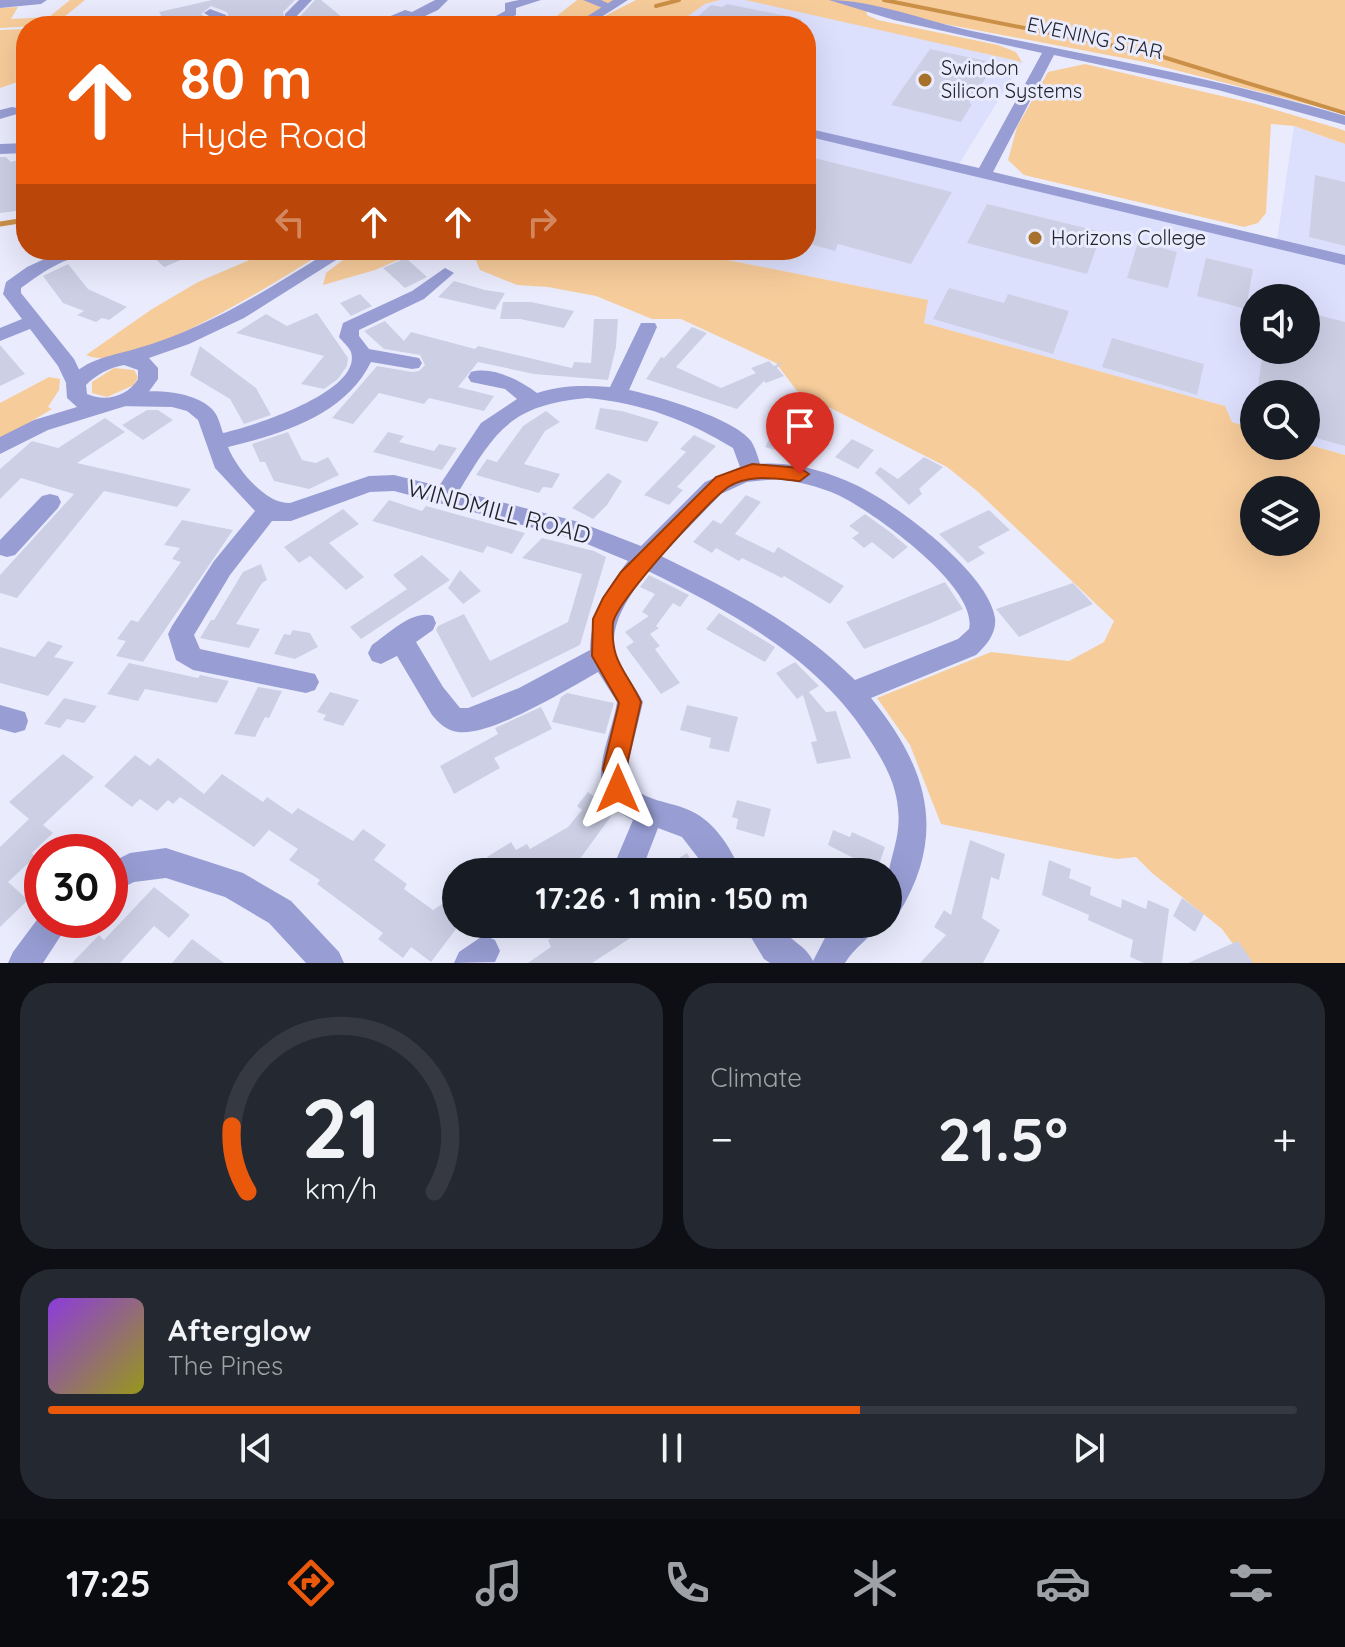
<!DOCTYPE html>
<meta charset="utf-8">
<style>
body{margin:0;font-family:Quicksand,sans-serif;background:#242831;color:#f1f3f6;height:100vh;display:flex;flex-direction:column;font-size:30px;white-space:nowrap}
*{box-sizing:border-box;margin:0}
p{font-size:26px;color:#9ea1a6}
.icon{flex:none;width:44px;height:44px;fill:none;stroke:currentColor;stroke-width:2;stroke-linecap:round;stroke-linejoin:round}
.map{position:relative;height:963px;overflow:hidden}
.panel{display:flex;flex-direction:column;gap:20px;padding:20px;background:#0d0f14;flex:1}
.panel>*{flex:none}
.banner{position:absolute;left:16px;top:16px;width:800px;height:244px;border-radius:32px;box-shadow:0 8px 32px #0002;background:#ea580c;color:#fff;overflow:hidden}
.buttons{position:absolute;left:1240px;top:284px;display:grid;gap:16px}
.buttons a{display:grid;place-items:center;width:80px;height:80px;border-radius:50%;background:#171b24;box-shadow:0 8px 32px #0002;font-size:40px}
.speed{position:absolute;left:24px;top:834px;display:flex;gap:16px;font-size:40px;font-weight:700;text-align:center}
.speed>*{display:grid;place-content:center;width:104px;height:104px;border-radius:50%;background:#171b24;box-shadow:0 8px 32px #0002;line-height:1}
.speed .limit{border:12px solid #d22;background:#fff;color:#111}
.pin{position:absolute;display:grid;place-items:center;width:68px;height:68px;color:#fff;margin:-82px -34px;border-radius:50% 50% 50% 0;rotate:-45deg;box-shadow:0 0 8px #0007}
.pin .icon{rotate:45deg}
.me{position:absolute;width:88px;margin:-44px;rotate:0deg;stroke-linejoin:round;filter:drop-shadow(0 0 6px #0008)}
.turn{display:flex;align-items:center;gap:28px;height:168px;padding:0 32px;font-size:36px}
.turn .icon{width:104px;height:104px;stroke-width:2.5}
.turn b{display:block;font-size:56px;line-height:68px}
.lanes{display:flex;align-items:center;height:76px;padding:0 32px;background:#0003;justify-content:center;gap:40px;direction:ltr}
.lanes .off{opacity:.35}
.big{font-size:60px;font-weight:800;line-height:1.1}
.panel .widget{flex:1;display:flex;flex-direction:column;justify-content:center;gap:12px;min-width:0;padding:0 28px;border-radius:32px;background:#242831}
.panel .dial{align-items:center;gap:0}
.dial svg{height:208px;overflow:visible;fill:none;stroke:#363941;stroke-width:7;stroke-linecap:round;text-anchor:middle}
.dial text{fill:#f1f3f6;stroke:none}
.song{display:flex;align-items:center;gap:24px}
.cover{width:96px;height:96px;border-radius:12px;background:linear-gradient(135deg,hsl(270 70% 55%),hsl(60 70% 35%))}
.played{height:8px;border-radius:4px;background:linear-gradient(90deg,#ea580c 65%,#363941 65%)}
.keys{display:flex;justify-content:space-around;direction:ltr}
.heat{display:flex;justify-content:space-between;align-items:center;font-size:44px;direction:ltr}
.panel .tiles{flex:1;display:grid;gap:20px;grid-template-columns:1fr 1fr}
.widget:last-child{grid-column:span 2}
.trip{position:absolute;left:442px;top:858px;width:460px;height:80px;border-radius:40px;background:#171b24;box-shadow:0 8px 32px #0002;font-weight:800;line-height:80px;text-align:center}
.dock{display:flex;height:128px;justify-content:space-around;align-items:center;background:#090b0e;color:#9ea1a6}
.dock .icon{width:56px;height:56px}
.dock .selected{color:#ea580c}
.dock b{font-size:36px;color:#f1f3f6}
.map>svg:first-child{display:block}
.built{fill:#dce0fd;fill-rule:evenodd}
.green{fill:#f7cc9b;fill-rule:evenodd}
.lines{fill:none;stroke-linecap:round;stroke-linejoin:round}
.stream-far1{stroke:#cb9047;stroke-width:4}
.stream{stroke:#cb9047;stroke-width:5}
.building{fill:#cdd0e5}
.minor{fill:#989ed4;fill-rule:evenodd}
.tertiary{fill:#989ed4;fill-rule:evenodd}
.route{fill:#ea580c;stroke:#983908;stroke-width:2}
.poi-dot{fill:#a7712b;stroke:#eaecfe;stroke-width:3}
.labels{text-anchor:middle;stroke-width:6;stroke-linejoin:round;paint-order:stroke}
.far-street-label{font-size:20px;fill:#22232b;stroke:#eaecfe}
.far-poi-label{font-size:20px;fill:#22232b;stroke:#eaecfe;text-anchor:start}
.street-label{font-size:24px;fill:#22232b;stroke:#eaecfe}
</style>
<div class="map">
<svg width="1345" height="963" viewBox="0 0 1345 963">
<rect width="100%" height="100%" fill="#eaecfe"/>
<path class="built" d="M720,0h27l39,7 236,55 -63,102 318,76 17,-114 51,18v311l-39,-11v-50h-52v35l-22,-7 -7,-16 -302,-83 4,-23 -249,-50h128v-224h-132l31,-22zM1254,298h52v52h-52z"/>
<path class="green" d="M70,0h15l-31,25 -54,3v-20l18,-1 -7,12 38,-2z
M577,0h38l-43,26h-28z
M636,0h84l-15,4 -31,22h-89z
M745,0h600v114l-201,-52 -278,-53 1,6 11,5 120,25 18,7 6,10z
M26,29v50l-26,9v-58z
M1085,64l171,40 84,25 5,2v13l-51,-18 -23,-2 -5,89 -8,10 -14,4 -220,-52 -16,-15 9,-33 31,-55z
M273,250h54c-41,26 -197,126 -241,105l66,-46 46,-27z
M356,250h322l250,50 -4,23 301,83 7,16 22,7v17l52,-2 39,11v508h-98l-25,-34 -70,-56 -16,-16 -19,2 -23,-4 -153,-31 -31,-79 -33,-47 114,-46 78,9 35,-19 10,-21 -137,-130 -30,-24 -150,-76 -21,-28 -95,-44h-29l-56,-23 -48,-9 -31,-2 -37,-15 -6,-14 -55,-5 -44,19 -52,15 3,-12zM1254,490h52v52h-52z
M114,368l20,2 4,7 -4,8 -27,12 -15,-4v-11z
M49,377l11,2 -1,11 -11,17 4,2 -52,31v-37z"/>
<g class="lines">
<path class="stream-far1" d="M884,0l266,53 195,60
M656,6l23,-6"/>
<path class="stream" d="M0,224l26,-4"/>
</g>
<path class="building" d="M212,0h83l-12,12 2,11 10,-1 20,-22h6l32,26h-121l-5,-14 -16,-6 -10,8 12,8 1,4h-47l-8,-14z
M727,4l74,15 -1,7h-113l24,-21 11,2z
M930,49l66,14 -27,40 3,1 -11,18 -70,-17z
M806,156l146,36 -41,72 -73,-20 -3,7 -29,-8z
M0,157h6l5,5 7,-2 8,9 -2,41 -24,3z
M1315,175l30,7v64l-36,-9z
M987,204l115,28 -15,42 -120,-31z
M1138,242l39,10 -9,36 -41,-10z
M146,250h59l-41,17z
M406,258l21,19 -22,11 -22,-20z
M1206,258l47,11 -7,40 -49,-13z
M68,264l20,25 39,18 -18,13 -7,-2 -6,4 -19,-7 7,-4 -21,-8 -20,-27z
M454,281l31,9 20,3 -10,17 -57,-13z
M949,288l55,15 4,-9 61,17 -16,43 -120,-35z
M360,294l12,12 -21,10 -11,-13z
M503,302h28l43,9 -10,17 -44,-9h-20z
M1306,312l39,10v124l-39,-11v-41h-49l6,-44h43z
M317,313l31,45 -1,8 -9,13 -14,10 -23,-5 23,-28 -88,-23 30,-19 21,12z
M594,319h24l-2,28 -8,33 -74,-6 -56,-12 -20,25 36,9 -10,15 -55,-13 -5,6 -45,-11 -26,31 -21,-6 45,-52 35,6 7,-1 6,-6 -5,-10 -36,-6 -20,-18 21,-10 19,20 7,-9 64,17 3,-3 94,22 2,-6 17,1z
M692,327l15,6 -31,34 45,21 35,-15 -5,-5 18,-7 5,5 9,-4 -6,6 7,8 -18,7 -2,-2 -27,28 -91,-30 15,-22 3,1z
M1112,338l92,26 -7,31 -95,-28z
M0,345l25,29 -25,12z
M200,346l56,42 15,27 -27,9 -14,-25 -40,-24z
M811,399l21,12 -13,12 -6,-4 -11,10 -13,25 -24,-7 7,-13z
M600,408l22,3 37,11 -12,20 -52,-13z
M147,410h11l15,10 -30,20 -21,-15z
M546,411l14,11 -15,9 -21,33 36,10 -8,14 -9,-1 -4,6 -63,-18 11,-16 10,3 26,-36z
M105,418l20,14 -48,31 114,26 -14,18 -73,-16 -87,107 -17,-5v-18l74,-81 -53,-16 -21,21v-30l32,-28 26,7z
M288,432l14,28 14,3 12,-6 11,18 -30,14 -35,-8 -9,-19h-5l-8,-18z
M388,432l16,4 -5,6 35,9 5,-7 18,4 -15,22 -69,-18z
M694,435l22,11 -39,41 6,3 -14,15 -25,-10 42,-43 -6,-3z
M852,439l22,11 -16,19 -23,-12z
M924,457l19,10 -24,22 3,5 -13,11 -34,-32 5,-6 18,12z
M608,473l14,8 -15,24 -14,14 -21,-11z
M746,495l15,7 -26,32 39,19 4,-6 66,39 -14,18 -46,-28 -2,2 -40,-20 -3,3 -23,-13 -4,5 -19,-11 20,-22 8,4z
M389,500l33,11 4,-5 99,27 -13,21 -25,-8 -4,7 -111,-32z
M343,509l16,15 -30,19 35,34 -18,13 -36,-34 -11,7 -15,-16z
M989,510l21,20 -32,17 7,6 -17,10 -29,-29z
M865,514l25,18 18,15 -15,12 -21,-17 -8,6 -12,-10 7,-5 -10,-7z
M182,520l51,10 -90,132 -27,-6 10,-15 -9,-2 14,-19 7,2 43,-60 -9,-3 8,-11 -16,-3z
M542,538l52,13 12,6 -26,88 -108,53 -36,-68 2,-4 26,-12 26,47 78,-39 14,-48 -60,-16z
M422,555l28,25 -89,59 -11,-12 57,-38 -14,-14z
M261,564l6,16 -5,3 -26,41 24,5 -11,19 -49,-10 11,-18h3l29,-48z
M460,570l21,21 -18,13 -15,-16z
M649,575l40,20 -9,12 -7,-4 -17,23 3,2 -9,6 10,12 -5,3 25,34 -19,11 -35,-47 8,-5 -9,-10 24,-16 -7,-4 13,-18 -15,-7z
M945,582l18,27 -32,14 -67,26 -18,-27z
M1073,583l20,21 -74,33 -23,-28z
M719,613l56,34 -10,15 -59,-33z
M293,630l17,3 8,14 -23,12 -21,-5 10,-20 6,1z
M48,641l15,5 -9,11 20,5 -26,34 -48,-13v-36l35,10z
M795,662l24,24 -10,6 17,20 10,-1 15,47 -34,6 -6,-22 6,-1 -14,-46 -6,4 -21,-26z
M129,663l69,15 2,-3 29,6 -12,22 -72,-14 -7,12 -31,-7z
M258,687l24,4 -13,27 -4,-1 -10,20 -21,-3z
M330,692l29,8 -16,26 -20,-6 3,-5 -9,-3z
M567,693l47,10 -9,31 -53,-12 9,-25z
M64,698l33,8 -13,17 -17,-4 -7,9 -16,-4z
M687,705l51,12 -9,35 -20,-4 2,-10 -31,-8z
M541,707l11,22 -58,29 6,10 -46,26 -14,-28 58,-32 -3,-6z
M63,754l31,23 -51,48 10,8 -21,20 3,4 -27,25 20,18 -28,27v-80l29,-28 -20,-17z
M135,755l15,11 8,-8 46,36 18,-20 41,28 4,-5 25,17 6,-6 55,33 10,-12 23,16 -12,15 33,24 -3,5 29,21 23,-15v34l-25,33 -20,-15 -8,11 -25,-19 5,-6 -66,-49 3,-4 -31,-20 9,-11 -29,-19 -15,17 -74,-50 -7,7 -5,-4 -11,11 -17,-12 -8,8 -28,-21z
M588,792l26,20 -37,51 2,4 -8,5h-76l-8,-15 24,-15 5,8 11,-6 3,5 38,-22 14,-17 -5,-4z
M737,800l34,9 -7,28 -28,-8 2,-10 -6,-2z
M833,830l17,7 2,-5 33,15 -8,23 -49,-25z
M970,840l35,14 -6,26 -8,-3 -9,41 18,12 -17,33h-63l26,-28 -12,-8 10,-17 7,5z
M687,853l11,19h-42z
M1049,860l22,9 -2,9 22,9 -1,8 31,13 1,-9 24,10 2,-9 21,9 -7,54h-18l-14,-6 3,-17 -45,-20 1,-5 -47,-20z
M154,887l36,28 -21,23 -15,-12 -34,37h-48l27,-28 5,5z
M1182,898l22,16 -9,18 -22,-16z
M571,924h57l7,11 -43,28h-64l23,-16 -3,-7z
M192,939l32,24h-52z
M1238,941l15,22h-65l43,-19z"/>
<g class="lines">
<path class="minor" d="M0,0h47l-6,4 -41,4z
M299,0h13l-19,20h-8v-6z
M435,0h13l-10,10 -15,7 -5,9h-14l5,-6 -15,2 2,4h-12l-3,-6 24,-10 7,2z
M519,0h22l-25,8v7l-22,11h-16l27,-15v-8z
M583,0h18l15,7 -6,4z
M829,0c45,0 97,21 143,31 124,26 250,48 373,85v9l-127,-35 -164,-35 -61,117 352,83v10l-539,-129v-8l173,40 63,-115 -148,-33z
M210,9l16,6 3,11h-12l-1,-6 -12,-7z
M110,18l21,5 2,3 -27,-1v-6z
M12,107l5,1v6l-17,5v-9z
M26,143v10l-26,1v-10z
M64,250h77c-15,13 -45,3 -63,7 -20,4 -41,19 -57,31v5l53,66 12,25 -10,7 -7,-2 -11,-23 -28,-37 -30,12v-13l22,-9 -19,-25 3,-12 21,-15z
M445,268l9,5 -30,26 -65,31v6l10,13 50,9 3,5 -3,5 -7,1 -41,-7c-26,53 -89,72 -143,85 8,21 38,58 62,56l79,-27 25,-1 45,11 42,-63 36,-24 -12,-10 -34,-7 -3,-5 3,-5c22,-6 48,8 66,21 24,-8 48,-8 73,-6l31,-64h14l2,4 -28,63c28,6 105,28 122,51 4,6 7,16 9,23 33,-3 66,7 96,21 39,18 133,88 139,133 2,15 -9,28 -19,37l-105,43c56,69 77,135 28,215l-11,4c0,-13 -3,-29 0,-42 4,-23 13,-41 10,-66 -2,-25 -13,-45 -27,-67 -51,-83 -138,-129 -223,-171 -17,23 -43,56 -31,87 6,15 19,29 26,44l-14,58 1,23c13,19 41,18 61,28 24,11 40,37 50,61h-32l-27,-35 -24,-9 -17,44h-30l22,-52c-56,-25 -23,-75 -16,-118l-19,-30c-30,17 -108,65 -140,60 -11,-1 -19,-9 -26,-17l-35,-59 -16,8 -9,-3 -4,-8 4,-8c16,-11 41,-36 61,-29l3,7 -3,7 -17,12 27,45 17,21h8l51,-20 71,-38c1,-35 17,-62 38,-89l-53,-22 -181,-48 -24,1 -79,29h-19l-42,54 -36,60 6,14 115,25 4,8 -4,8 -9,3 -113,-23 -17,-10 -8,-26 4,-8 42,-65 41,-50 -40,-43 -17,-48 -11,-9 -15,-4 -55,-1 -3,-5 3,-5c27,-8 74,-7 95,13 6,6 8,15 11,24 27,-6 140,-41 128,-81 -2,-5 -8,-10 -12,-15l4,-14 69,-32zM587,398c55,5 100,22 146,50l7,19 -35,15 -64,64 -62,-24 -120,-31c37,-62 53,-86 128,-93zM778,479c21,3 40,7 60,16 34,16 141,92 131,134l-11,10 -103,41c-56,-56 -124,-90 -194,-124l60,-62 26,-12z
M50,494l8,2 3,6 -3,6 -43,47 -8,2 -7,-2v-15l42,-44z
M0,705l25,7 3,9 -3,9 -10,3 -15,-4z
M166,848l77,25 48,28 48,51 5,11h-38l-37,-40 -44,-26 -59,-19 -32,4 -24,12v-31l20,-10z
M42,913v7h29l-28,43h-35l5,-11z
M743,924h34c10,15 29,21 36,37l15,-29 9,-8h40c-7,16 -23,23 -32,39h-75l-6,-4z
M484,935l11,5 5,11 -5,11 -41,1 5,-11z"/>
<path class="tertiary" d="M613,0h15l-41,26h-15z
M331,250h21l-108,68 -55,26 -40,14 9,10v11l-16,22 -94,29 -48,24v-17l34,-17 43,-13 -10,-9 -1,-14c16,-25 42,-27 69,-35 71,-20 134,-60 196,-99zM124,365l14,5v9c-11,18 -33,23 -51,15l-1,-9c11,-11 23,-17 38,-20z"/>
</g>
<path class="route" d="M752,464l48,4 9,6 -9,7c-23,-2 -51,-8 -72,6 -20,14 -112,115 -115,136 -3,39 13,47 28,79l-15,67 3,20 -3,7 -8,4 -8,-4 -7,-27 16,-66 -27,-47 1,-37 10,-21 18,-26 95,-95z"/>
<g class="poi-dot">
<circle cx="925" cy="80" r="8"/>
<circle cx="1035" cy="238" r="8"/>
</g>
<g class="labels">
<g class="far-street-label">
<text transform="translate(1095 38) rotate(12)" y="7">EVENING STAR</text>
</g>
<g class="far-poi-label">
<text x="941" y="75">Swindon<tspan x="941" dy="23">Silicon Systems</tspan></text>
<text x="1051" y="245">Horizons College</text>
</g>
<g class="street-label">
<text transform="translate(499 512) rotate(15)" y="8">WINDMILL ROAD</text>
</g>
</g>
</svg>
<div class="buttons">
<a><svg class="icon" aria-label="sound" viewBox="0 0 24 24"><path d="M4 9h4l5-4v14l-5-4H4zM17 9q2 3 0 6"/></svg></a>
<a><svg class="icon" aria-label="search" viewBox="0 0 24 24"><circle cx="10" cy="10" r="6"/><path d="M15 15l6 6"/></svg></a>
<a><svg class="icon" aria-label="layers" viewBox="0 0 24 24"><path d="M12 4l9 5-9 5-9-5zM3 14l9 5 9-5"/></svg></a>
</div>
<div class="speed"><div class="limit">30</div></div>
<div class="pin" style="left:800px;top:474px;background:#d93025"><svg class="icon" aria-label="arrive" viewBox="0 0 24 24"><path d="M6 21V4h12l-3 4 3 4H6"/></svg></div>
<svg class="me" style="left:618px;top:789px" viewBox="-20 -20 40 40"><path d="M0-17L14 15 0 8-14 15z" fill="#ea580c" stroke="#fff" stroke-width="4"/></svg>
<div class="trip">17:26 · 1 min · 150 m</div>
<div class="banner">
<div class="turn"><svg class="icon" aria-label="ahead" viewBox="0 0 24 24"><path d="M12 20V5M6 11l6-6 6 6"/></svg><div><b>80 m</b>Hyde Road</div></div>
<div class="lanes"><svg class="icon off" aria-label="left" viewBox="0 0 24 24"><path d="M17 20v-9H6M10 6l-5 5 5 5"/></svg><svg class="icon" aria-label="ahead" viewBox="0 0 24 24"><path d="M12 20V5M6 11l6-6 6 6"/></svg><svg class="icon" aria-label="ahead" viewBox="0 0 24 24"><path d="M12 20V5M6 11l6-6 6 6"/></svg><svg class="icon off" aria-label="right" viewBox="0 0 24 24"><path d="M7 20v-9h11M14 6l5 5-5 5"/></svg></div>
</div>
</div>
<section class="panel">
<div class="tiles">
<div class="widget dial"><svg viewBox="0 0 100 80">
<path d="M14 69A42 42 0 1 1 86 69"/>
<path d="M14 69A42 42 0 0 1 8 44" stroke="#ea580c"/>
<text x="50" y="56" font-size="32" font-weight="700">21</text>
<text x="50" y="72" font-size="11">km/h</text>
</svg></div>
<div class="widget"><p>Climate</p>
<div class="heat"><a>−</a><b class="big">21.5°</b><a>+</a></div>
</div>
<div class="widget">
<div class="song"><i class="cover"></i><div><b>Afterglow</b><p>The Pines</p></div></div>
<div class="played"></div>
<div class="keys"><svg class="icon" aria-label="previous" viewBox="0 0 24 24"><path d="M18 5L8 12l10 7zM5 5v14"/></svg><svg class="icon" aria-label="pause" viewBox="0 0 24 24"><path d="M8 5v14M16 5v14"/></svg><svg class="icon" aria-label="next" viewBox="0 0 24 24"><path d="M6 5l10 7-10 7zM19 5v14"/></svg></div>
</div>
</div>
</section>
<nav class="dock">
<b>17:25</b>
<svg class="icon selected" aria-label="directions" viewBox="0 0 24 24"><path d="M12 3l9 9-9 9-9-9zM9 14v-3h6M13 9l2 2-2 2"/></svg>
<svg class="icon" aria-label="music" viewBox="0 0 24 24"><path d="M9 18V5l10-2v13"/><circle cx="6" cy="18" r="3"/><circle cx="16" cy="16" r="3"/></svg>
<svg class="icon" aria-label="phone" viewBox="0 0 24 24"><path d="M5 4h4l2 5-3 2q2 4 5 5l2-3 5 2v4C11 20 4 13 5 4z"/></svg>
<svg class="icon" aria-label="climate" viewBox="0 0 24 24"><path d="M12 3v18M4 7l16 10M4 17L20 7"/></svg>
<svg class="icon" aria-label="car" viewBox="0 0 24 24"><path d="M5 17H2v-5l4-1 3-4h7l3 4 3 1v5h-3M9 17h6M6 11h13"/><circle cx="7" cy="17" r="2"/><circle cx="17" cy="17" r="2"/></svg>
<svg class="icon" aria-label="filters" viewBox="0 0 24 24"><path d="M4 7h16M4 17h16"/><circle cx="9" cy="7" r="2"/><circle cx="15" cy="17" r="2"/></svg>
</nav>
